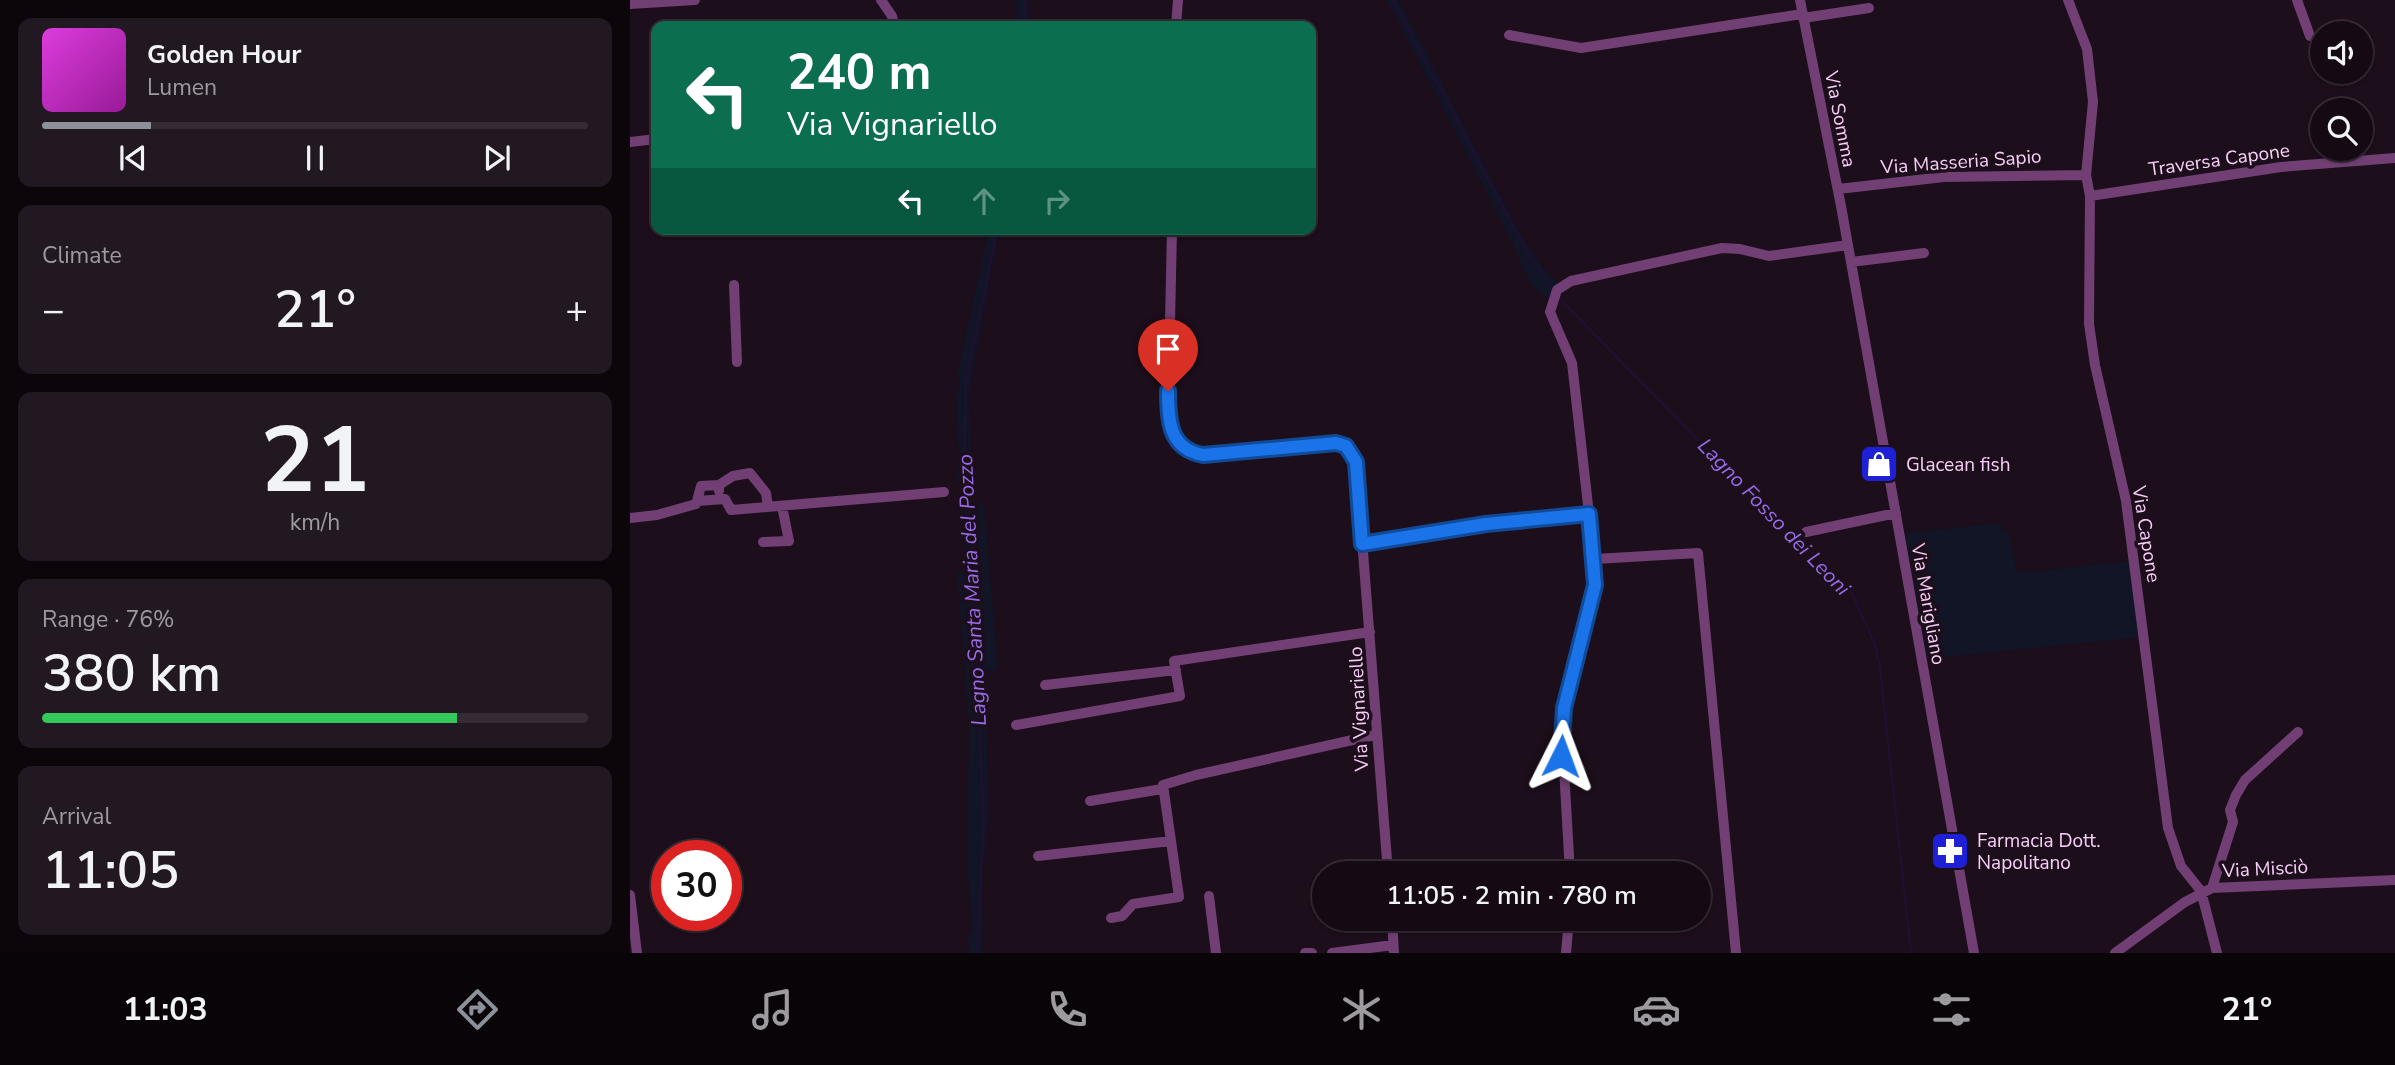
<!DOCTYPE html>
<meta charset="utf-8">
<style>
body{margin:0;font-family:"Nunito Sans",sans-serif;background:#221822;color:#f1f3f6;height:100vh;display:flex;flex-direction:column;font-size:26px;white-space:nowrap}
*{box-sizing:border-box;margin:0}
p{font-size:23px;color:#9d9aa0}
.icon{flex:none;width:38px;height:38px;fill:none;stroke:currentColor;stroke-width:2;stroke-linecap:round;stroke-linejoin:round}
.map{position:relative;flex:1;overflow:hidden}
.sheet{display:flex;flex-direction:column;gap:18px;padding:18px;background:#0c060b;width:630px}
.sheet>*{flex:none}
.banner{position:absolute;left:21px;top:21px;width:665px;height:214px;border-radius:14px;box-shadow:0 2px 5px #0004,0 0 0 2px #342b34;background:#0b6e4f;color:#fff;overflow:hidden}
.controls{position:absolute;left:1680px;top:21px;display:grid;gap:14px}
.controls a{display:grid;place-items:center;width:63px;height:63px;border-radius:50%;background:#150a14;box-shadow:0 2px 5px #0004,0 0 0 2px #342b34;font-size:35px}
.speed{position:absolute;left:21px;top:840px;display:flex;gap:14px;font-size:35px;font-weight:700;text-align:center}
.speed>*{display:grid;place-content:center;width:91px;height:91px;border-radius:50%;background:#150a14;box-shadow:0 2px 5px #0004,0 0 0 2px #342b34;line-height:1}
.speed .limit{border:10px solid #d22;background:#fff;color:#111}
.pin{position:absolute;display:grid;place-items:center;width:60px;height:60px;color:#fff;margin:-72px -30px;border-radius:50% 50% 50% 0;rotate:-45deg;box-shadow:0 0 7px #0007}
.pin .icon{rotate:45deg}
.me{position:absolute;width:77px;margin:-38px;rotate:3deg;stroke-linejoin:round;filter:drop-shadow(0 0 5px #0008)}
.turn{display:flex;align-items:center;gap:24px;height:147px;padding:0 21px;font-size:32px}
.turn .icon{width:91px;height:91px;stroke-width:2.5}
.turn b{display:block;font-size:49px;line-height:60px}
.lanes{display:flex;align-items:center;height:66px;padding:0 21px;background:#0003;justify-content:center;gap:35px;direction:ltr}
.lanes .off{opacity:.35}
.big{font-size:52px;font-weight:600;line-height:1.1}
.sheet .card{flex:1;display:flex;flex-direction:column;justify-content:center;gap:10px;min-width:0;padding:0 24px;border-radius:14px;background:#221822}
.sheet .dial{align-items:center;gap:0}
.dial b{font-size:91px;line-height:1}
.song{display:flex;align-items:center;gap:21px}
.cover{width:84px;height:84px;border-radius:10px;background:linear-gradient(135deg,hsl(300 70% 55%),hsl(300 70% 35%))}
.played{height:7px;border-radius:4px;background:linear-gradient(90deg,#8c9099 20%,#342b34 20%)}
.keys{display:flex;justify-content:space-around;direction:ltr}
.heat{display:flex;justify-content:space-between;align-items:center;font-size:38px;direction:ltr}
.charge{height:10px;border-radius:5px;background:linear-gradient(90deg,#34c759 76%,#342b34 0)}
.trip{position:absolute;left:682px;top:861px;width:399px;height:70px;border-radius:35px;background:#150a14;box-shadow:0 2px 5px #0004,0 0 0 2px #342b34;font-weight:600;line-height:70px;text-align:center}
.tab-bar{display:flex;height:112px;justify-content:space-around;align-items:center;background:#080408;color:#9d9aa0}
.tab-bar .icon{width:49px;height:49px}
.tab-bar .selected{color:#8c9099}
.tab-bar b{font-size:32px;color:#f1f3f6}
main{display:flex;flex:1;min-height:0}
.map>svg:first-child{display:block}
.green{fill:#121525}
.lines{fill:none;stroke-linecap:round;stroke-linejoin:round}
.stream{stroke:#220f34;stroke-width:2}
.minor{stroke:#713f74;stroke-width:10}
.route-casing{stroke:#114b97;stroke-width:18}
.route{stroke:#1a73e8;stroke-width:12}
.labels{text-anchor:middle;stroke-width:7;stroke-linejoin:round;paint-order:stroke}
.street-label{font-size:19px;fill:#f8cff8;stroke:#1c0e1b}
.poi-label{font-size:19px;fill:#f8cff8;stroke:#1c0e1b;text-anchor:start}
.water-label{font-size:21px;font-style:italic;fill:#986bea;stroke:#1c0e1b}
</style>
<main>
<section class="sheet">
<div class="card">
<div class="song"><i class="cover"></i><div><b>Golden Hour</b><p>Lumen</p></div></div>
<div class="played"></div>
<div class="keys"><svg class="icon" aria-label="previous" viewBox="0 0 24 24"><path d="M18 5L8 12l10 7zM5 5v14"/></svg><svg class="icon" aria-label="pause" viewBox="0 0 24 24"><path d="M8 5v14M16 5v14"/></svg><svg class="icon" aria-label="next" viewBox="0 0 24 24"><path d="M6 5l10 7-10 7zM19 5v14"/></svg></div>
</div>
<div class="card"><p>Climate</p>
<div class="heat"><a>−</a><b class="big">21°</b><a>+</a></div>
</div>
<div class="card dial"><b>21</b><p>km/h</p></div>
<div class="card"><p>Range · 76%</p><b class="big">380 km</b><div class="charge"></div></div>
<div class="card"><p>Arrival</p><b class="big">11:05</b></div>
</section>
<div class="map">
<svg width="1765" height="953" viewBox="0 0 1765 953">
<rect width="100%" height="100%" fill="#1c0e1b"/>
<path class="green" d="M386,0h12l1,26h-12z
M757,0h12l122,235 27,39 10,8 -10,17 -18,-15 -19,-44z
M359,229h10l-30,165 4,108 11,2 14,166 -14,2 5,141 -6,60 -1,80h-13l-1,-20 4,-1 -5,-70 2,-136 -12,-154 9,-1 -6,-87 -4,-4 3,-22 -3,-66 4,-1 -2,-21z
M1371,523l1,8 6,-1 9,43 115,-12 10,76 -215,22 -22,-126z"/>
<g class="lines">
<path class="stream" d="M394,0l1,26
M763,0l136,256 23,32
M929,298l172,176 120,117 24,54 5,23 31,285
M347,953l7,-135 -19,-375 1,-61 31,-153"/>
<path class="minor" d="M251,0l11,16 2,10
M1170,0l41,206 133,747
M1438,0l19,49 6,53 -7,73 4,21 -1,128 6,41 31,136 42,327 13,38 20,25 16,62
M1667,0l13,36
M0,4l65,-4
M1173,18l66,-10
M546,26l2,-26
M879,35l72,13 221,-34
M0,142l26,-3
M1208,189l106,-12 142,-2
M1460,196l191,-29 114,-9
M542,229l-4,189c6,20 13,33 35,37l133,-12 10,3 10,16 32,411
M1221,262l73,-9
M104,285l3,77
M89,485l14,-9 17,-3 16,20 2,14
M67,501l4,-15 18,-1v6
M959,514l-17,-151 -22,-51 7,-22 14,-9 151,-33 18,1 29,7 79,-11
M0,518l27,-3 39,-11 1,-3 28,-2 6,11 213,-18
M1176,532l90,-19
M133,542l26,-1 -7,-35
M731,544l125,-20 103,-10 6,71 -24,91 -9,58 8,139
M965,559l103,-6 38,400
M415,685l131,-15
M386,725l164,-29 -6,-35 196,-29
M460,801l72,-12
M408,856l133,-15
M1582,888l21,-66 -3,-12 6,-15 9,-15 53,-48
M0,895l7,58
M579,896l7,57
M481,918l11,-2 11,-12 46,-7 -16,-112 33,-10 179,-40
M762,919l2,34
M675,953h7
M702,953l61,-8
M936,953l3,-34
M1485,953l70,-51 27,-14 183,-8"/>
</g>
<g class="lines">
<g class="route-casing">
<path id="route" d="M538,391c0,29 1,58 35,64l133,-12 10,3 10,16 6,82 124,-20 103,-10 6,71 -31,123 -3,48"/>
</g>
<use href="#route" class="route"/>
</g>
<defs>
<g id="shop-square" transform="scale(2.0125)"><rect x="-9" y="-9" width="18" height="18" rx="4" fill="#1e20d6" stroke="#1c0e1b"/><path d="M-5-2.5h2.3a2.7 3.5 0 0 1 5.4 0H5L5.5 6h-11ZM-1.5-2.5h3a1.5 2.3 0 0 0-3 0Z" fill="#fff"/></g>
<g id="pharmacy-square" transform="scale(2.0125)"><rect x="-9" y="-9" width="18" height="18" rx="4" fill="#1e20d6" stroke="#1c0e1b"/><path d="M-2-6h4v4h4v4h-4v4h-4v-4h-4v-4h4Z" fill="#fff"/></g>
</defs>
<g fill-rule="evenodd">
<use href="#shop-square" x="1249" y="464"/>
<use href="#pharmacy-square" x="1320" y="851"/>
</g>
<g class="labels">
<g class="street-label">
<text transform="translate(1211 119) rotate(79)" y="7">Via Somma</text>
<text transform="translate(1589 159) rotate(-8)" y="7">Traversa Capone</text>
<text transform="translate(1331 161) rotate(-4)" y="7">Via Masseria Sapio</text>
<text transform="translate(1517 534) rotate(81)" y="7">Via Capone</text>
<text transform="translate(1299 604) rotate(80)" y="7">Via Marigliano</text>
<text transform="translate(728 709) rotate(-93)" y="7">Via Vignariello</text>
<text transform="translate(1635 868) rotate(-3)" y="7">Via Misciò</text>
</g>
<g class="poi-label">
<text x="1276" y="471">Glacean fish</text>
<text x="1347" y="847">Farmacia Dott.<tspan x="1347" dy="22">Napolitano</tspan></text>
</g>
<g class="water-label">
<text transform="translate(1144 517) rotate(46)" y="7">Lagno Fosso dei Leoni</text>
<text transform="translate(342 590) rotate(-93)" y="7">Lagno Santa Maria del Pozzo</text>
</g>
</g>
</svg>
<div class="controls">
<a><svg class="icon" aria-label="sound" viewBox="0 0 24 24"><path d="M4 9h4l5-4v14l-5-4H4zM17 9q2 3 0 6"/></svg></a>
<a><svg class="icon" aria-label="search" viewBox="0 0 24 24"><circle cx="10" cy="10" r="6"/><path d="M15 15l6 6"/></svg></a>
</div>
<div class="speed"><div class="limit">30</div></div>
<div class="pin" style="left:538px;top:391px;background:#d93025"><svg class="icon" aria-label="arrive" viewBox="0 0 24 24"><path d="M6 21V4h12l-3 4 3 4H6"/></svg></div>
<svg class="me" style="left:931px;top:756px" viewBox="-20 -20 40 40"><path d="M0-17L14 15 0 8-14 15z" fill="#1a73e8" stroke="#fff" stroke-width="4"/></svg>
<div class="trip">11:05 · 2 min · 780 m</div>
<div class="banner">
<div class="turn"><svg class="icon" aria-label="left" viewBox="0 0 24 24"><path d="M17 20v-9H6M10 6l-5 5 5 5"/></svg><div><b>240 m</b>Via Vignariello</div></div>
<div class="lanes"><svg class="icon" aria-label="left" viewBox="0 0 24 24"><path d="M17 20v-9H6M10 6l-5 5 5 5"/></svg><svg class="icon off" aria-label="ahead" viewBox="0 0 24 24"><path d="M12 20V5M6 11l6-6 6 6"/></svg><svg class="icon off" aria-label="right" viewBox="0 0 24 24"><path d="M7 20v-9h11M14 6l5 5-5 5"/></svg></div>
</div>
</div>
</main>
<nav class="tab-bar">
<b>11:03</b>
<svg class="icon selected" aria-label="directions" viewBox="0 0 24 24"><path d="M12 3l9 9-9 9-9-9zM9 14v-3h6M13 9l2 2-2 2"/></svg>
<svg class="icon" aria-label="music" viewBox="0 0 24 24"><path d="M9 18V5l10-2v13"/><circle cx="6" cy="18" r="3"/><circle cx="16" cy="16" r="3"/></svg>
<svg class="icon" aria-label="phone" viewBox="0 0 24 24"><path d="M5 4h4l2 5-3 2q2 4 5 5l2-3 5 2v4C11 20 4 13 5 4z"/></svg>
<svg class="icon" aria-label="climate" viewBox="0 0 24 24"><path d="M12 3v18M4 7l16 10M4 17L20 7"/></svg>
<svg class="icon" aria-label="car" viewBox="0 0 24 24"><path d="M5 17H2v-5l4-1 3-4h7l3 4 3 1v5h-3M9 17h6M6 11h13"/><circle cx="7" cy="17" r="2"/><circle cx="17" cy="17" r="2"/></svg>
<svg class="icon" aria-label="filters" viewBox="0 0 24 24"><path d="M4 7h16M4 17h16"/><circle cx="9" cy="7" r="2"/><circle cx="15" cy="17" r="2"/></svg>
<b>21°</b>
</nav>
